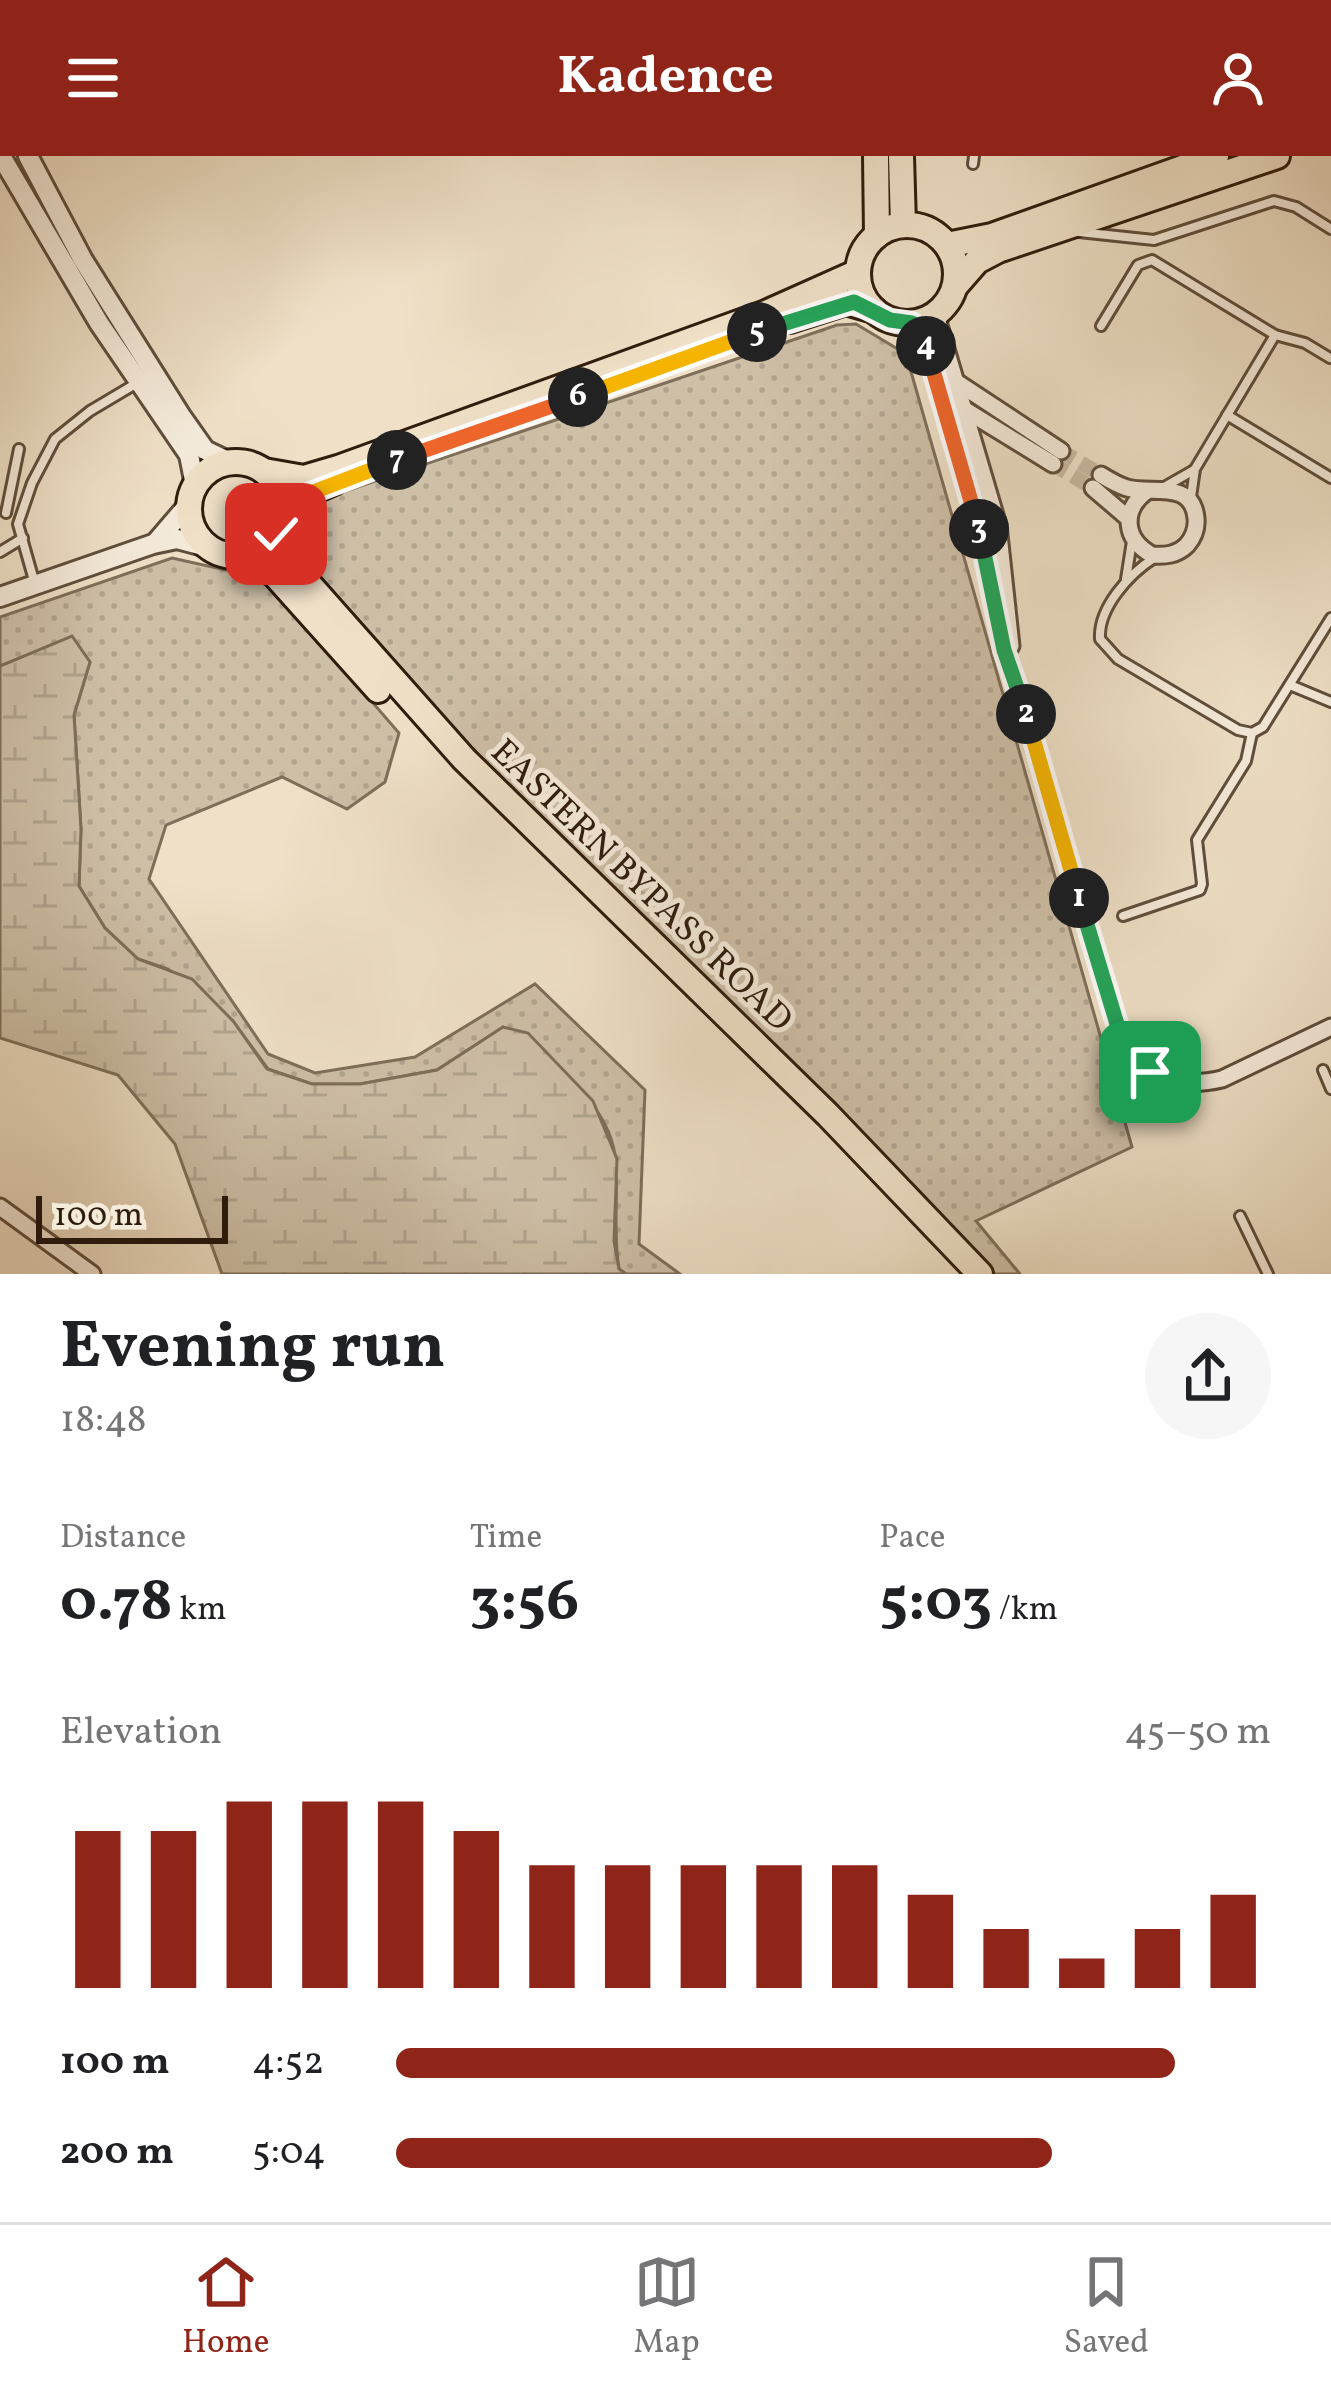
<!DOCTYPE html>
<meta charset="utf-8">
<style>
body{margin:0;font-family:Vollkorn,serif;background:#f6f6f6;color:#202124;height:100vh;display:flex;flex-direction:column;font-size:45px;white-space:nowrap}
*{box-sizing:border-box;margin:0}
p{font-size:39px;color:#757577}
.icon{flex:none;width:66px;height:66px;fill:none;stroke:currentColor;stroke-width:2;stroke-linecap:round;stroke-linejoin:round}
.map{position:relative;height:1118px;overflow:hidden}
.drawer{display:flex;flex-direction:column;background:#fff;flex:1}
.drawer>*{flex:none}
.scale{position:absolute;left:36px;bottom:30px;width:192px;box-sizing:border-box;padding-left:12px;border:6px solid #2f1c0c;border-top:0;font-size:33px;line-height:42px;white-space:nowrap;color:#2f1c0c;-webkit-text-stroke:9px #f5ebdb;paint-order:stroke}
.pin{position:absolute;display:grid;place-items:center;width:102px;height:102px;color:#fff;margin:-51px;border-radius:24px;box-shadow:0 6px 18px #0006}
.km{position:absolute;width:60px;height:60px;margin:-30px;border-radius:50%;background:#222;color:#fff;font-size:33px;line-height:60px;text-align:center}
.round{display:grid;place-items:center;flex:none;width:126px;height:126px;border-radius:63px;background:#f6f6f6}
.overview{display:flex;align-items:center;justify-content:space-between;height:204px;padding:0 60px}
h1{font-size:66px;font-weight:700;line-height:90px}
.metrics{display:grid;grid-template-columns:repeat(3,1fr);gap:18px;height:204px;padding:12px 60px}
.metrics div{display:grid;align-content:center}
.metrics b{font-size:60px;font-weight:700}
.metrics small{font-size:33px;font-weight:400}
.metrics p{font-size:33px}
.chart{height:336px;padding:24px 60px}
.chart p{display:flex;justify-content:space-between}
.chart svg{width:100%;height:216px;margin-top:12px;stroke:#8f2418;stroke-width:6}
ul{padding:0 60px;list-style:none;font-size:39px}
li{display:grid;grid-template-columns:192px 144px 1fr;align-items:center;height:90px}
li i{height:30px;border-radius:15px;background:#8f2418}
header{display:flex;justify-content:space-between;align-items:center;height:156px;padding:0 60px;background:#8f2418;color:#fff;font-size:54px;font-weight:700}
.tabs{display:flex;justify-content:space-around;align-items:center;height:168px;border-top:3px solid #e0e0e0;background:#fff;font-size:33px;color:#757577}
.tabs a{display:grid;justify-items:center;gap:6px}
.tabs .current{color:#8f2418}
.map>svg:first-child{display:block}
.grass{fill:url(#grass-dots);stroke:#7e6e5a;stroke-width:3}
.wetland{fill:url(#wetland-marsh);stroke:#7e6e5a;stroke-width:3}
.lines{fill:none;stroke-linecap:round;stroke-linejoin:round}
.minor-tunnel{stroke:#c9b9a2;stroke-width:15;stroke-dasharray:15 8;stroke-linecap:butt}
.service-casing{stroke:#5f4d3b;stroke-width:14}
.minor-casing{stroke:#5f4d3b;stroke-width:21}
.tertiary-casing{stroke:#5f4d3b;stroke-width:24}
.primary-casing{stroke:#2f1c0c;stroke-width:30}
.service{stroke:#f5ebdb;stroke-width:8}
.minor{stroke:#f5ebdb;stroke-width:15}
.tertiary{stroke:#f5ebdb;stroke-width:18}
.primary{stroke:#efe0c7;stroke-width:24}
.split-1-casing{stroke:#fff;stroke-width:24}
.split-2-casing{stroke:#fff;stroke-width:24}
.split-3-casing{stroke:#fff;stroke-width:24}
.split-4-casing{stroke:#fff;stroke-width:24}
.split-5-casing{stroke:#fff;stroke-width:24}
.split-6-casing{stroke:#fff;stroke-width:24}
.split-7-casing{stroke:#fff;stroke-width:24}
.split-8-casing{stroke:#fff;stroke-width:24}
.split-1{stroke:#22a559;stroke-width:15}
.split-2{stroke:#f5b400;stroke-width:15}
.split-3{stroke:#22a559;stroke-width:15}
.split-4{stroke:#f0652b;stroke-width:15}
.split-5{stroke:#22a559;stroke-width:15}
.split-6{stroke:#f5b400;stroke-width:15}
.split-7{stroke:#f0652b;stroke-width:15}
.split-8{stroke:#f5b400;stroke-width:15}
.labels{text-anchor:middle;stroke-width:10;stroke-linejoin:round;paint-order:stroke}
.street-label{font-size:36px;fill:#2f1c0c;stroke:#f5ebdb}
</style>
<header><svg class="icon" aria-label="menu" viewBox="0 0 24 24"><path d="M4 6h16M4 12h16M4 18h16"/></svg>Kadence<svg class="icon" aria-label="person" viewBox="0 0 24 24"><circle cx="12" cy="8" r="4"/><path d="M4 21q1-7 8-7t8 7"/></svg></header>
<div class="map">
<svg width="1331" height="1118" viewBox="0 0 1331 1118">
<defs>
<pattern id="grass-dots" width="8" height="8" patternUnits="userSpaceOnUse" patternTransform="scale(3)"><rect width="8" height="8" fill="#cebfa7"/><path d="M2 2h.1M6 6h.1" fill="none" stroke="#b1a48f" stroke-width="1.8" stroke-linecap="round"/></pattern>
<pattern id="wetland-marsh" width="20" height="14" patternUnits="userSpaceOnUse" patternTransform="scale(3)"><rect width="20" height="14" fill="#cebfa7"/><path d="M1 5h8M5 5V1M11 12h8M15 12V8" fill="none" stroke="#b1a48f"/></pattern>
</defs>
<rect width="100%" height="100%" fill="#efe0c7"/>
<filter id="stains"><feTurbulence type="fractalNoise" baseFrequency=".00167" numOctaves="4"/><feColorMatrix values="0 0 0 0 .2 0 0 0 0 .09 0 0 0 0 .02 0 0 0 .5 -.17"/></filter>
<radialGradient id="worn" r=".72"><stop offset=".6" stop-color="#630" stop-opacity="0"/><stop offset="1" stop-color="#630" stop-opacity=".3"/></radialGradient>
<g class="grass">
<path d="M 856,168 L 906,198 L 1132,991 L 976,1065 L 1020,1118 L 988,1118 L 518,656 L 304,407 C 301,378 306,357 331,340 L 837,169 Z"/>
<path d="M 172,402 L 266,423 L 399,577 L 385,626 L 347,653 L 282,621 L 166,669 L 149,723 L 268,898 L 315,917 L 415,901 L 535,828 L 645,934 L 639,1088 L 680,1118 L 626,1118 L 619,1113 C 613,1079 618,1045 616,1010 C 614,945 548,908 503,871 L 437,914 L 360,928 L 312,928 L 268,913 L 233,865 L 168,813 L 138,803 L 105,772 L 79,730 L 81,673 L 74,559 L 90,506 L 72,481 L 0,510 L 0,461 Z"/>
</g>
<path class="wetland" d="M 72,480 L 90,506 L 74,559 L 81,673 L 79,730 L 105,772 L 138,803 L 192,823 L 233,865 L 267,913 L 312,928 L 360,928 L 437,914 L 503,871 L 528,877 L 593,945 L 617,1003 L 614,1085 L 619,1113 L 626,1118 L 222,1118 L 175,988 L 118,919 L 0,882 L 0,510 Z"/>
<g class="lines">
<g class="minor-tunnel">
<path d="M 1061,295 L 1101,319"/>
<path d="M 1053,308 L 1093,332"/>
</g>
<defs>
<g id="service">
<path d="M 973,8 L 974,0"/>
<path d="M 1079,76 L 1154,84 L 1274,45 L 1296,51 L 1331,73"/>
<path d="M 1101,170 L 1138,109 L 1152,104 L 1275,179 L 1305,187 L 1330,202"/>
<path d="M 1227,259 L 1331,322"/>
<path d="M 1166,330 L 1194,314"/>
<path d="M 1191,341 L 1195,313 L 1275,179"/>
<path d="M 6,357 L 19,293"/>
<path d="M 0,396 L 23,382"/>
<path d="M 1154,402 C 1129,418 1098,452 1100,483 L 1118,503 L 1238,574 L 1252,577 L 1263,571 L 1331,462"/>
<path d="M 1126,423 L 1132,385"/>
<path d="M 35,428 L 18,368 L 32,327 L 55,283 L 90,255 L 137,227"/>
<path d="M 1290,529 L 1331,546"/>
<path d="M 1123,760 L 1200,734 L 1202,728 L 1197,684 L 1246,605 L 1252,577"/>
<path d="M 1323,914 L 1331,933"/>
<path d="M 1240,1060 L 1268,1118"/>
</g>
<g id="minor">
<path d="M 936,159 L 998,369 L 1011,490"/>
<path d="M 912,167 L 930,199 L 979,370 L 1005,494 L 1123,888 C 1150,922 1179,933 1222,923 L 1331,871"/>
<path d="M 958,227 L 1061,295"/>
<path d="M 962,252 L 1053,308"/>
<path d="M 1101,319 C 1109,324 1117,329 1127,332 C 1151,339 1192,323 1196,362 C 1197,372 1193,382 1187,389 C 1177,399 1165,400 1152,399 C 1124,384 1121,354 1147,335"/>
<path d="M 1093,332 L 1128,362"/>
<path d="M 0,1051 L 92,1118"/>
</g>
<g id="tertiary">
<path d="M 1,0 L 99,167 L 189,299 L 195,329"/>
<path d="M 28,0 L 83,104 L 181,260 L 205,294 L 230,306"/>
<path d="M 157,385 L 188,349"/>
<path d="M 0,441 L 153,388 L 177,383 L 207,391"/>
</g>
<g id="primary">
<path d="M 876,0 L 877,79"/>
<path d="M 901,0 L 903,69"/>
<circle cx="907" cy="118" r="49"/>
<path d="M 947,89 L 992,80 L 1216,0"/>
<path d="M 956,129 L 977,105 L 998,94 L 1277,0"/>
<path d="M 790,164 L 846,146 L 874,154"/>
<circle cx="236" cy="353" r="47"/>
<path d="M 264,315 L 304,322 L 338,312 L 766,157 L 858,116"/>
<path d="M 283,353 L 295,343 L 334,326"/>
<path d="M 279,373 L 291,408 L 464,603 L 828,959 L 980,1118"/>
<path d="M 246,399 L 275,419 L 378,534"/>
</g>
</defs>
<use href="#service" class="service-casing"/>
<use href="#minor" class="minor-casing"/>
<use href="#tertiary" class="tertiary-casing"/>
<use href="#primary" class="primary-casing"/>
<use href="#service" class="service"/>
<use href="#minor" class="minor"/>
<use href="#tertiary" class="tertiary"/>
<use href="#primary" class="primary"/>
</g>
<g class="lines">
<defs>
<path id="split-1" d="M 1079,742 L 1123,888 L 1150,916"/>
<path id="split-2" d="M 1026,558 L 1079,742"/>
<path id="split-3" d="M 979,373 L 1004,494 L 1026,558"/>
<path id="split-4" d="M 926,190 L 979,373"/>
<path id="split-5" d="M 757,176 L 854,146 L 890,164 L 912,167 L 926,190"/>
<path id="split-6" d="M 578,241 L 757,176"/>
<path id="split-7" d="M 397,304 L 578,241"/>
<path id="split-8" d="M 276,378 L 283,353 L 295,343 L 397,304"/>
</defs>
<use href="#split-1" class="split-1-casing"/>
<use href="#split-2" class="split-2-casing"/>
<use href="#split-3" class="split-3-casing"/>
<use href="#split-4" class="split-4-casing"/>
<use href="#split-5" class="split-5-casing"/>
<use href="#split-6" class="split-6-casing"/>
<use href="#split-7" class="split-7-casing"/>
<use href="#split-8" class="split-8-casing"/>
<use href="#split-1" class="split-1"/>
<use href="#split-2" class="split-2"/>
<use href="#split-3" class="split-3"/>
<use href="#split-4" class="split-4"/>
<use href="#split-5" class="split-5"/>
<use href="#split-6" class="split-6"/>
<use href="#split-7" class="split-7"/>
<use href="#split-8" class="split-8"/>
</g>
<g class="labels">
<g class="street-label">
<text transform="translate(643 728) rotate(44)" y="13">EASTERN BYPASS ROAD</text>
</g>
</g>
<rect width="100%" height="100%" filter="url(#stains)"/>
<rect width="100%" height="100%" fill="url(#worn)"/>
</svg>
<div class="scale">100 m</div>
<div class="pin" style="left:1150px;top:916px;background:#1e9e55"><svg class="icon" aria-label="arrive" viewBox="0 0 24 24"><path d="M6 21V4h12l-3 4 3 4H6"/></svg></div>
<div class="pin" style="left:276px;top:378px;background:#d93025"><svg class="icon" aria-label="check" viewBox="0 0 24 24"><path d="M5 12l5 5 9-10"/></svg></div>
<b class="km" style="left:1079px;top:742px">1</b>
<b class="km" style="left:1026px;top:558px">2</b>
<b class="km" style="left:979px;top:373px">3</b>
<b class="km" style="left:926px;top:190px">4</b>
<b class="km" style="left:757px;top:176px">5</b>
<b class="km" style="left:578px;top:241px">6</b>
<b class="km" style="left:397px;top:304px">7</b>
</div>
<section class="drawer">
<div class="overview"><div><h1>Evening run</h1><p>18:48</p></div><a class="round"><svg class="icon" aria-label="share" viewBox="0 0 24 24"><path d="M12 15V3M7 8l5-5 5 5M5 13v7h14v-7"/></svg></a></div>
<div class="metrics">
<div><p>Distance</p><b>0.78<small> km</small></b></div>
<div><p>Time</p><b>3:56</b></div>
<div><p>Pace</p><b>5:03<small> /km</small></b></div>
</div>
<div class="chart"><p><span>Elevation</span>45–50 m</p>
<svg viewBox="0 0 160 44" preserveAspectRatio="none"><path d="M5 44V12M15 44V12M25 44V6M35 44V6M45 44V6M55 44V12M65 44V19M75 44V19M85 44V19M95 44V19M105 44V19M115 44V25M125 44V32M135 44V38M145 44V32M155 44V25"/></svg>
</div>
<ul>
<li><b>100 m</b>4:52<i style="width:89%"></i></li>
<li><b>200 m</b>5:04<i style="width:75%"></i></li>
</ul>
</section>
<nav class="tabs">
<a class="current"><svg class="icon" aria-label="home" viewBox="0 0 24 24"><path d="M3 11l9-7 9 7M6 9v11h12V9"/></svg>Home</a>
<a><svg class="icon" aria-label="map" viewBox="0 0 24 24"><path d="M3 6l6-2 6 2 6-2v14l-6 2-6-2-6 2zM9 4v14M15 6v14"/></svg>Map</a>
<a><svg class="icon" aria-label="saved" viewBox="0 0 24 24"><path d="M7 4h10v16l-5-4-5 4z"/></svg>Saved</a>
</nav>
